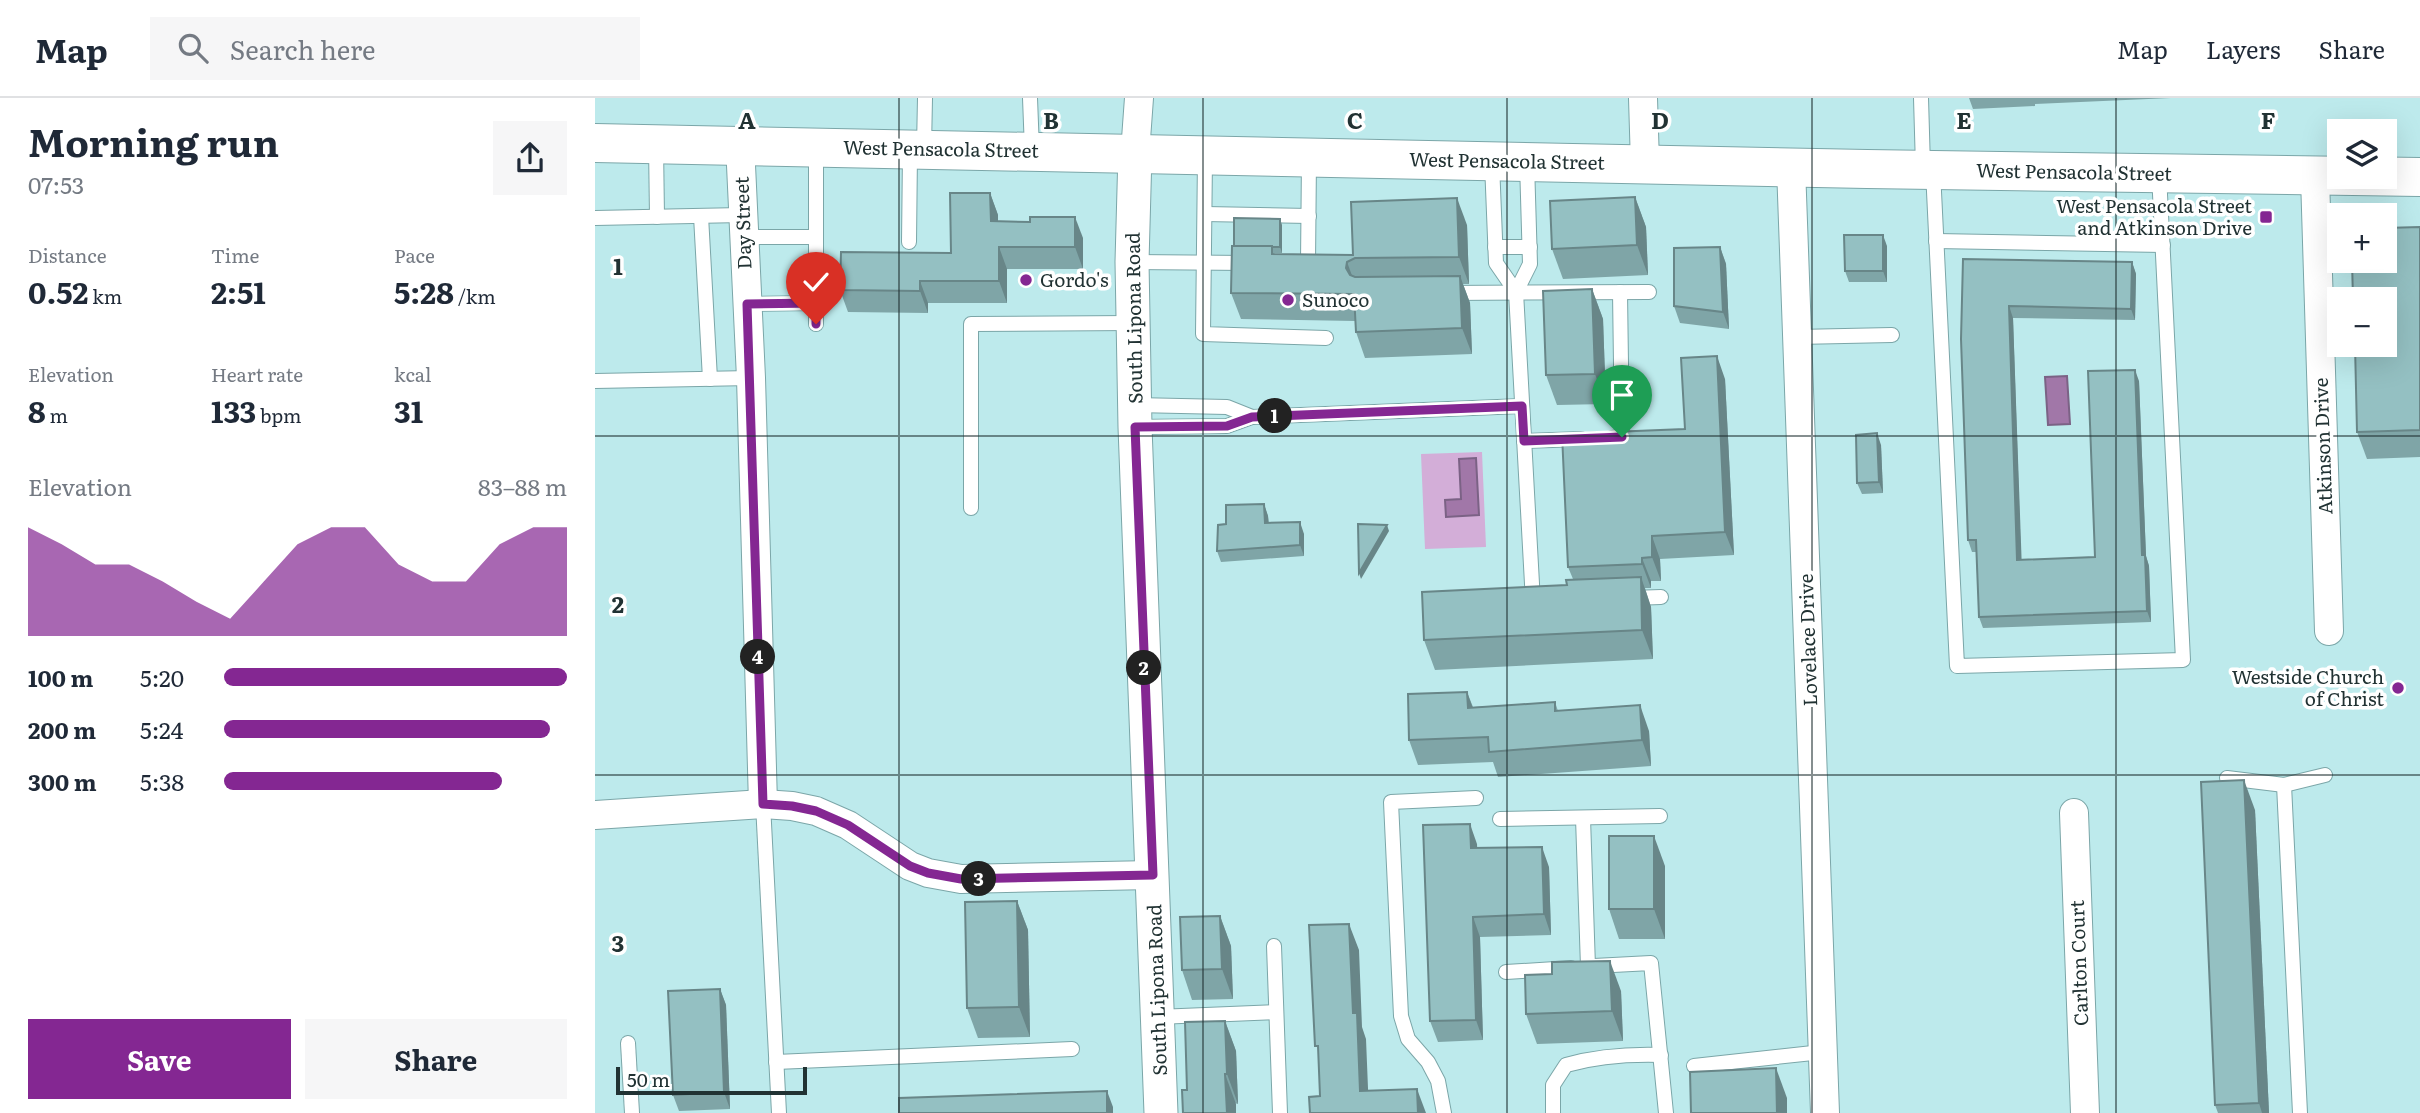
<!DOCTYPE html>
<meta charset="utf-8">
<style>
body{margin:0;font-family:Literata,serif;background:#f6f6f7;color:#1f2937;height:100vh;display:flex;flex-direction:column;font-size:26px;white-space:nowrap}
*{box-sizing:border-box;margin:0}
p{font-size:23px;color:#747a83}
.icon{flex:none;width:38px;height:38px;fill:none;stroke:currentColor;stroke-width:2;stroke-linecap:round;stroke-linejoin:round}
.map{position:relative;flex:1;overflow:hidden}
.details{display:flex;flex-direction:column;background:#fff;width:595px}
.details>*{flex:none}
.tools{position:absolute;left:1732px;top:21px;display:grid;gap:14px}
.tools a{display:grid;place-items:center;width:70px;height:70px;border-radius:0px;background:#fff;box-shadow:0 7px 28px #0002;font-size:35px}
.scale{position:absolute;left:21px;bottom:18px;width:191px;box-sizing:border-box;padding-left:7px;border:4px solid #213233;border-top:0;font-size:19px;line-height:24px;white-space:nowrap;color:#213233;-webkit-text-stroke:5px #fff;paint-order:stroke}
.pin{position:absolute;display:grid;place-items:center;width:60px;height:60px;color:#fff;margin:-72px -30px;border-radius:50% 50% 50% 0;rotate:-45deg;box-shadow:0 0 7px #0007}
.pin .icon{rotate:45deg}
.km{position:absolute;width:35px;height:35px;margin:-18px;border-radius:50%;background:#222;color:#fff;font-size:19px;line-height:35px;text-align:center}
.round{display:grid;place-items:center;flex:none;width:74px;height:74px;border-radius:0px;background:#f6f6f7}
.headline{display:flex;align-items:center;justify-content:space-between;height:119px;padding:0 28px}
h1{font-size:38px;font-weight:700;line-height:52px}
.metrics{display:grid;grid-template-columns:repeat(3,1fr);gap:10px;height:119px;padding:7px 28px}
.metrics div{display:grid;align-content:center}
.metrics b{font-size:30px;font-weight:700}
.metrics small{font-size:19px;font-weight:400}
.metrics p{font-size:19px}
.chart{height:196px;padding:14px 28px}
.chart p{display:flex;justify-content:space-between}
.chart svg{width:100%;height:126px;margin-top:7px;fill:#842792;opacity:.7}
.primary-button{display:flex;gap:14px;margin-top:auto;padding:14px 28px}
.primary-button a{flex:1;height:80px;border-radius:0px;background:#842792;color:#fff;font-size:28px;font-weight:700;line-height:80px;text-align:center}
.primary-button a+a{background:#f6f6f7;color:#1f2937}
ul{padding:0 28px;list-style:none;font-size:23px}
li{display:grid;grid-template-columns:112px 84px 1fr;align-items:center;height:52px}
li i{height:18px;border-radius:9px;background:#842792}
header{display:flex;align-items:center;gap:42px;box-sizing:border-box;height:98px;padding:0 35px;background:#fff;border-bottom:2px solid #e0e1e3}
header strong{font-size:33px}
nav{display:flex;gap:38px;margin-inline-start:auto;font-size:24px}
.search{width:490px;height:63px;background:#f6f6f7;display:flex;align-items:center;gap:18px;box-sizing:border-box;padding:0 24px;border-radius:0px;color:#747a83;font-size:26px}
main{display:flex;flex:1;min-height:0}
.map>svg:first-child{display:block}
.green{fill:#d3aed8}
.water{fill:#a177a8;stroke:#7b6285;stroke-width:2}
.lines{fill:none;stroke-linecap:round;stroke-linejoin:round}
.service-casing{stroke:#7ba6a8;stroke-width:16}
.minor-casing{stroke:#7ba6a8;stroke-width:30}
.tertiary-casing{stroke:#7ba6a8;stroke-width:35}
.secondary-casing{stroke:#7ba6a8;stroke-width:40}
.service{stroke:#fff;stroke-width:14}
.minor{stroke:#fff;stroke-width:28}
.tertiary{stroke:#fff;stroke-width:33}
.secondary{stroke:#fff;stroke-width:38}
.wall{fill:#7fa5a7}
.shaded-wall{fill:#688688}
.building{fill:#94c0c2;stroke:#688688;stroke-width:2}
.route-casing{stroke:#fff;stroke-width:14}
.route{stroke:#842792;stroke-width:9}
.grid{fill:none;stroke:#213233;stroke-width:2;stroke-opacity:0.55}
.poi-dot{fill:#842792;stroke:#fff;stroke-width:2.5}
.labels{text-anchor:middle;stroke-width:7;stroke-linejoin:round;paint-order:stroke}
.street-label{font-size:19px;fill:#213233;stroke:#fff}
.poi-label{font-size:19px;fill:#213233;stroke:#fff;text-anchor:end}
.grid-label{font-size:23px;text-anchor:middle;font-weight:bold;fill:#213233;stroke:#fff;stroke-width:7;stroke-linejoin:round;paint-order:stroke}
</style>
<header>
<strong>Map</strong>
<div class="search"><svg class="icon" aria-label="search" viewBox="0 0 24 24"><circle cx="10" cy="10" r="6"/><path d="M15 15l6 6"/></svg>Search here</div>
<nav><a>Map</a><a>Layers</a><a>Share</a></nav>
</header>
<main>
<section class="details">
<div class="headline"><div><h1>Morning run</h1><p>07:53</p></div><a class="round"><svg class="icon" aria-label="share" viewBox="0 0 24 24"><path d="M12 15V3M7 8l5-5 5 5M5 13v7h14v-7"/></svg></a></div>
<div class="metrics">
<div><p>Distance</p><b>0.52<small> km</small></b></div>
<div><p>Time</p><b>2:51</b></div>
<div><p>Pace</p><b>5:28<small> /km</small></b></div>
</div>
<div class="metrics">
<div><p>Elevation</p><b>8<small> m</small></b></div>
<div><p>Heart rate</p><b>133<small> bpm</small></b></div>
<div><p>kcal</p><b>31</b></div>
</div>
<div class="chart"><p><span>Elevation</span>83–88 m</p>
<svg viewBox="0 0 160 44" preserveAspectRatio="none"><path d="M0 44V6L10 12L20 19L30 19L40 25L50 32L60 38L70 25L80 12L90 6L100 6L110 19L120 25L130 25L140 12L150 6L160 6V44z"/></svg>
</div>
<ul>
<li><b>100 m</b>5:20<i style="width:100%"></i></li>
<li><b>200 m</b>5:24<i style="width:95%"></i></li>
<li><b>300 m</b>5:38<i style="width:81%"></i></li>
</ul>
<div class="primary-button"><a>Save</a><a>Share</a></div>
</section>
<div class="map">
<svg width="1825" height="1015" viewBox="0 0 1825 1015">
<rect width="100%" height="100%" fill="#bdeaec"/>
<path class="green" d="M 887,354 L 891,449 L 830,451 L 826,356 Z"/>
<g class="water">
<path d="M 1472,278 L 1475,326 L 1453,327 L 1450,279 Z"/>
<path d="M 881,360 L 884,417 L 851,419 L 850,402 L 866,401 L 864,361 Z"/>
</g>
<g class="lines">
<defs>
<g id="service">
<path d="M 435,0 L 437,52"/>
<path d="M 1326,0 L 1328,69"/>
<path d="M 61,47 L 62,119"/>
<path d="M 329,49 L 330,0"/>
<path d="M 610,60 L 608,236 L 731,240"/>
<path d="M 897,65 L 901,165 L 921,194"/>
<path d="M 932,65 L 935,166 L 921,194 L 938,504"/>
<path d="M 1338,73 L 1362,568 L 1588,562 L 1564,76"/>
<path d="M 610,116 L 714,118"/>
<path d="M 106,118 L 115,281"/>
<path d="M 0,120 L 147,117"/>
<path d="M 149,139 L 221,139"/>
<path d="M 1341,143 L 1568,147"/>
<path d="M 314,144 L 315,55"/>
<path d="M 900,149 L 935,149"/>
<path d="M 537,164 L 653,165"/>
<path d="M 705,165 L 713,165 L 714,61"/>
<path d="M 852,195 L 1054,194"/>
<path d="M 152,206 L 221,205"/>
<path d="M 221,226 L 221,52"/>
<path d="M 1202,239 L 1297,237"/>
<path d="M 0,283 L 156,280"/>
<path d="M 540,307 L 632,309 L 657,319"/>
<path d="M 540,329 L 632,328 L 657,319 L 927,308"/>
<path d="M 1017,340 L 1027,339 L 1025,194"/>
<path d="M 929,343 L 986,341"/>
<path d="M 376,410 L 376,226 L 538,225"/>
<path d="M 1037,500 L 1066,499"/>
<path d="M 1632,680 L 1689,687 L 1730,677"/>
<path d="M 1689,687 L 1705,1015"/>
<path d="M 168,706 L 184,1015"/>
<path d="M 988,720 L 993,869"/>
<path d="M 905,721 L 1065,718"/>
<path d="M 679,848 L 685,1015"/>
<path d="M 999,868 L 1056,865 L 1071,1015"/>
<path d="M 911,874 L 976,870"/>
<path d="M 562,919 L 681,914"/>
<path d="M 33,945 L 37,1015"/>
<path d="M 181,964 L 477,951"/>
<path d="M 1099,968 L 1227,954"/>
<path d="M 849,1015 L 843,983 L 833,964 L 813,941 L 806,918 L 796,704 L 881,700"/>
<path d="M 958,1015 L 958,987 L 971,967 C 1003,958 1033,956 1066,957"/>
</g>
<g id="minor">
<path d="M 1048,0 L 1050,66"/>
<path d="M 145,46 L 156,280 L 168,706"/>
<path d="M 540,55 L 544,0"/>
<path d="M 1196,69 L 1230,1015"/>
<path d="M 1720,79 L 1734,533"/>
<path d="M 1479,715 L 1490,1015"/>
<path d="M 0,717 L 168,706 L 197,708 L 221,713 L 253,727 L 315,768 L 333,775 L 366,781 L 557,777"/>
</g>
<path id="tertiary" d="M 540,55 L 537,164 L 540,329 L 566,1015"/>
<path id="secondary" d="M 0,45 L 1272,71 L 1825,79"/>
</defs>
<use href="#service" class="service-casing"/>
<use href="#minor" class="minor-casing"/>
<use href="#tertiary" class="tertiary-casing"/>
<use href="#secondary" class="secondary-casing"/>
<use href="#service" class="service"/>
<use href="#minor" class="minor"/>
<use href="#tertiary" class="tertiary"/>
<use href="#secondary" class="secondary"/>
</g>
<g class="wall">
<path d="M 1374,0 L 1576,0 L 1440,6 L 1440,8 L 1378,11 Z"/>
<path d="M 395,95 L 403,117 L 403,123 L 488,140 L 488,171 L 412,171 L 412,205 L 333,205 L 333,215 L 253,214 L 245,192 L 356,155 Z"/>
<path d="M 1040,99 L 1051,129 L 1053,177 L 968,181 L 957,151 Z"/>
<path d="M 687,127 L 687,155 L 679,155 L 680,156 L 758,157 L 872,127 L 874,186 L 868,186 L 875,205 L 877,256 L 770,260 L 761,234 L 760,223 L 646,221 L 636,195 L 639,148 Z"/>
<path d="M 1825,129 L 1825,359 L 1772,361 L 1762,334 Z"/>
<path d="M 1292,148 L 1292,184 L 1254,184 L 1250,173 Z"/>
<path d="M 1125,149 L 1131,166 L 1134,231 L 1085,225 L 1079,208 Z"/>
<path d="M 1368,161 L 1537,164 L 1541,176 L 1540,222 L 1418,220 L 1426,462 L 1500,459 L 1544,283 L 1551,458 L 1554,468 L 1556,524 L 1388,530 L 1384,519 L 1381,454 L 1377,454 L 1373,442 Z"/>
<path d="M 997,191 L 1008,221 L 1011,306 L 962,307 L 951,277 Z"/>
<path d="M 1130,281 L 1139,457 L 1065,461 L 1066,483 L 1056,483 L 1056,490 L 1050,490 L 1056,509 L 1058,561 L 840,572 L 829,542 L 972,487 L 978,481 L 973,469 Z"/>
<path d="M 1286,347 L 1288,395 L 1267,396 L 1262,385 Z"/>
<path d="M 669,406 L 673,418 L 674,425 L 709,436 L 709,458 L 626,464 L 622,453 L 631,426 Z"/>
<path d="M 872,594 L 878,609 L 960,604 L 963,613 L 1054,633 L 1056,668 L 903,679 L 898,664 L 823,667 L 814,642 Z"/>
<path d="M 1660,712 L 1674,1015 L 1623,1015 L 1620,1007 Z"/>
<path d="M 882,746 L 882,750 L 954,769 L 956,837 L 885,839 L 888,942 L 843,944 L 835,923 Z"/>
<path d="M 1070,768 L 1070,841 L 1024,841 L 1014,811 Z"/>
<path d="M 422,803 L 433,832 L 435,939 L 383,940 L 372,910 Z"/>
<path d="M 625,818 L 636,848 L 638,901 L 597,902 L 587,872 Z"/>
<path d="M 957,876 L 1026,893 L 1028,943 L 942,946 L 931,916 Z"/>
<path d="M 125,891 L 131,907 L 135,1011 L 84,1013 L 78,997 Z"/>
<path d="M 630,923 L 641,953 L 643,1006 L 592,992 Z"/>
</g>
<g class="shaded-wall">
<path d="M 395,95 L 403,117 L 403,145 L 396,123 Z"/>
<path d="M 1040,99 L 1051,129 L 1053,177 L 1042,147 Z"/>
<path d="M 862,100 L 872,127 L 874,186 L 864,159 Z"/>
<path d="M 480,119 L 488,140 L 488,171 L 480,149 Z"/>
<path d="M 685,121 L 687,127 L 687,155 L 685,149 Z"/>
<path d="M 1288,137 L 1292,148 L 1292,184 L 1288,173 Z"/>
<path d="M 404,149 L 412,171 L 412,205 L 404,183 Z"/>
<path d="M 1125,149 L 1131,166 L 1134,231 L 1128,214 Z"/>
<path d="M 752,164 L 762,191 L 751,170 Z"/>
<path d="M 1537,164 L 1541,176 L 1540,222 L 1536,211 Z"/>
<path d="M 865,178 L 875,205 L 877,256 L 867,230 Z"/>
<path d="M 325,183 L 333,205 L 333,215 L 325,193 Z"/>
<path d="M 997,191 L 1008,221 L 1011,306 L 1000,276 Z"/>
<path d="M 1414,208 L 1418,220 L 1427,473 L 1422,462 Z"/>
<path d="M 1122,258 L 1130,281 L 1139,457 L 1130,434 Z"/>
<path d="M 1540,272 L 1544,283 L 1551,458 L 1554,468 L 1556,524 L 1552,513 L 1547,457 Z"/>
<path d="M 1282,335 L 1286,347 L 1288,395 L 1284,384 Z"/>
<path d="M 669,406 L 673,418 L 674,436 L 670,425 Z"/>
<path d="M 705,424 L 709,436 L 709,458 L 705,447 Z"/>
<path d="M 792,427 L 794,433 L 766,481 L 764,475 Z"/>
<path d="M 1057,438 L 1065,461 L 1066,483 L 1057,459 Z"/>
<path d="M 1047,460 L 1056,483 L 1056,490 L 1047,466 Z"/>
<path d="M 1046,479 L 1056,509 L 1058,561 L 1047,532 Z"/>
<path d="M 872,594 L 881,619 L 873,610 Z"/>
<path d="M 1045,607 L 1054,633 L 1056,668 L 1047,642 Z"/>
<path d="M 1649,682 L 1660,712 L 1674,1015 L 1667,1015 L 1664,1005 Z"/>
<path d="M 875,726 L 882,746 L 883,771 L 876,750 Z"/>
<path d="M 1059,738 L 1070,768 L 1070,841 L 1059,811 Z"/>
<path d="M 947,749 L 954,769 L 956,837 L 949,816 Z"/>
<path d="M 422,803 L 433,832 L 435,939 L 424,909 Z"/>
<path d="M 625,818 L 636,848 L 638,901 L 627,871 Z"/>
<path d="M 878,819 L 885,839 L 888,942 L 881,922 Z"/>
<path d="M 754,826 L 764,852 L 767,929 L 771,941 L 774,1015 L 765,993 L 758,915 Z"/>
<path d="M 1015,863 L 1026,893 L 1028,943 L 1017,913 Z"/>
<path d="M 125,891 L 131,907 L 135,1011 L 129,994 Z"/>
<path d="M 630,923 L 641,953 L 643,1006 L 632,976 Z"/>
<path d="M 1181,970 L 1192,1000 L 1192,1015 L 1182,1015 Z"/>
<path d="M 630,976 L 641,1006 L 641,1015 L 632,1015 Z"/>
<path d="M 822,991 L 831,1015 L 823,1015 Z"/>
<path d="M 512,993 L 518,1009 L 518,1015 L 512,1015 Z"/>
</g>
<g class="building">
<path d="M 355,95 L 395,95 L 396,123 L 435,124 L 435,119 L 480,119 L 480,149 L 404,149 L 404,183 L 325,183 L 325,193 L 245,192 L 246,154 L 356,155 Z"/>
<path d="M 1040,99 L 1042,147 L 957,151 L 955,103 Z"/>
<path d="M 862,100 L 864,159 L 760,160 L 752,164 L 751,170 L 755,177 L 760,179 L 865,178 L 867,230 L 761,234 L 759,196 L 636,195 L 637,148 L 677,148 L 677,156 L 758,157 L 756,104 Z"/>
<path d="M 639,120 L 685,121 L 685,149 L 677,149 L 677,148 L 639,148 Z"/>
<path d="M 1825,129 L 1825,332 L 1762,334 L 1760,247 L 1790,247 L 1790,201 L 1758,201 L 1757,163 L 1790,163 L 1790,130 Z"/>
<path d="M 1249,137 L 1288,137 L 1288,173 L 1250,173 Z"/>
<path d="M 1125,149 L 1128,214 L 1079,208 L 1079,150 Z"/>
<path d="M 1368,161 L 1537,164 L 1536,211 L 1414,208 L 1422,462 L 1500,459 L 1493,273 L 1540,272 L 1547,457 L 1550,457 L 1552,513 L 1384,519 L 1381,442 L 1373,442 L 1366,241 Z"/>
<path d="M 997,191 L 1000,276 L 951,277 L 948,193 Z"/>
<path d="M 1122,258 L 1130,434 L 1057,438 L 1057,459 L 1047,460 L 1047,466 L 973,469 L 967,336 L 1090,331 L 1086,260 Z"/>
<path d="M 1282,335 L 1284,384 L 1262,385 L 1261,337 Z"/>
<path d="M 669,406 L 670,425 L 705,424 L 705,447 L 622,453 L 623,427 L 631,426 L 631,407 Z"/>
<path d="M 763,426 L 792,427 L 764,475 Z"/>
<path d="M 1046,479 L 1047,532 L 829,542 L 827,494 L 972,487 L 971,482 Z"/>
<path d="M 872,594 L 873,610 L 960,604 L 960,613 L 1045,607 L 1047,642 L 894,654 L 893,639 L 814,642 L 813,596 Z"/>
<path d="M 1649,682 L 1664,1005 L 1620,1007 L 1606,684 Z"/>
<path d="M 875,726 L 876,750 L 947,749 L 949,816 L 878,819 L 881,922 L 835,923 L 828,727 Z"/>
<rect x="1014" y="738" width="45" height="73"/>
<path d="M 422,803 L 424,909 L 372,910 L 370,804 Z"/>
<path d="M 625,818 L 627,871 L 587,872 L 585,819 Z"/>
<path d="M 754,826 L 758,915 L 762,915 L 765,993 L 822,991 L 823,1015 L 715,1015 L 714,999 L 725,998 L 723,948 L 720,948 L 714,827 Z"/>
<path d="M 1015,863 L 1017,913 L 931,916 L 930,877 L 957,876 L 957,864 Z"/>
<path d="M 125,891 L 129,994 L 78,997 L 73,893 Z"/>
<path d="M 630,923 L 632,976 L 630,976 L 632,1015 L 588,1015 L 587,992 L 592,992 L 590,924 Z"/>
<path d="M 1181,970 L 1182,1015 L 1096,1015 L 1095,974 Z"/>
<path d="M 512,993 L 512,1015 L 304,1015 L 304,1000 Z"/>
</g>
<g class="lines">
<defs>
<path id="route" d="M 221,226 L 221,205 L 152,206 L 168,706 L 197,708 L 221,713 L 253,727 L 315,768 L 333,775 L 366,781 L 558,777 L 540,329 L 632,328 L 657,319 L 927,308 L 929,343 L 1027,339"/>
</defs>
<use href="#route" class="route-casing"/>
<use href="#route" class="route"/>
</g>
<path class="grid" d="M 304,0 L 304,1015M 608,0 L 608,1015M 912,0 L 912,1015M 1217,0 L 1217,1015M 1521,0 L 1521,1015M 0,338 L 1825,338M 0,677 L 1825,677"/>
<g class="poi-dot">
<rect x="1664" y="112" width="14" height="14" rx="3.5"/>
<circle cx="431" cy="182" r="7"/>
<circle cx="693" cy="202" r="7"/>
<circle cx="1803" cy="590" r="7"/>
</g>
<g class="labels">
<g class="street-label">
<text transform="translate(346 51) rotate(1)" y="7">West Pensacola Street</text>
<text transform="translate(912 63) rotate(1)" y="7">West Pensacola Street</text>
<text transform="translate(1479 74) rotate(1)" y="7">West Pensacola Street</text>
<text transform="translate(148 125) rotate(-92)" y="7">Day Street</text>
<text transform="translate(539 220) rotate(-91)" y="7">South Lipona Road</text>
<text transform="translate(1728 348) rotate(-92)" y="7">Atkinson Drive</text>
<text transform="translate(1213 542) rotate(-92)" y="7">Lovelace Drive</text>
<text transform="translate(1484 865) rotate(-92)" y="7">Carlton Court</text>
<text transform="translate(562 892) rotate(-92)" y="7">South Lipona Road</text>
</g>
<g class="poi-label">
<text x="1657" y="115">West Pensacola Street<tspan x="1657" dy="22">and Atkinson Drive</tspan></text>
<text x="445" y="189" text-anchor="start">Gordo's</text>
<text x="707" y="209" text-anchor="start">Sunoco</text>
<text x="1789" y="586">Westside Church<tspan x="1789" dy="22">of Christ</tspan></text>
</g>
</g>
<g class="grid-label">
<text x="152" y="31">A</text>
<text x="456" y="31">B</text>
<text x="760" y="31">C</text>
<text x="1065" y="31">D</text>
<text x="1369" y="31">E</text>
<text x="1673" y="31">F</text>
<text x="23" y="177">1</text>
<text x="23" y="515">2</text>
<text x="23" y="854">3</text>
</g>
</svg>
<div class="tools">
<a><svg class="icon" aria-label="layers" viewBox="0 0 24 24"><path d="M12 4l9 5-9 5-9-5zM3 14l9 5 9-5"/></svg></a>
<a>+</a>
<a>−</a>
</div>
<div class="scale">50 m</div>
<div class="pin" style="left:1027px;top:339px;background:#1e9e55"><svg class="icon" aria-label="arrive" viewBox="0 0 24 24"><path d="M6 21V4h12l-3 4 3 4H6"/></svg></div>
<div class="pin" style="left:221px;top:226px;background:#d93025"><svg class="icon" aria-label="check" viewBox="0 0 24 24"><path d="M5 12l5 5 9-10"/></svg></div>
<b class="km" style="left:680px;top:318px">1</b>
<b class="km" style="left:549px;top:570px">2</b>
<b class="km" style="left:384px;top:781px">3</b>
<b class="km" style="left:163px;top:559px">4</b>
</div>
</main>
